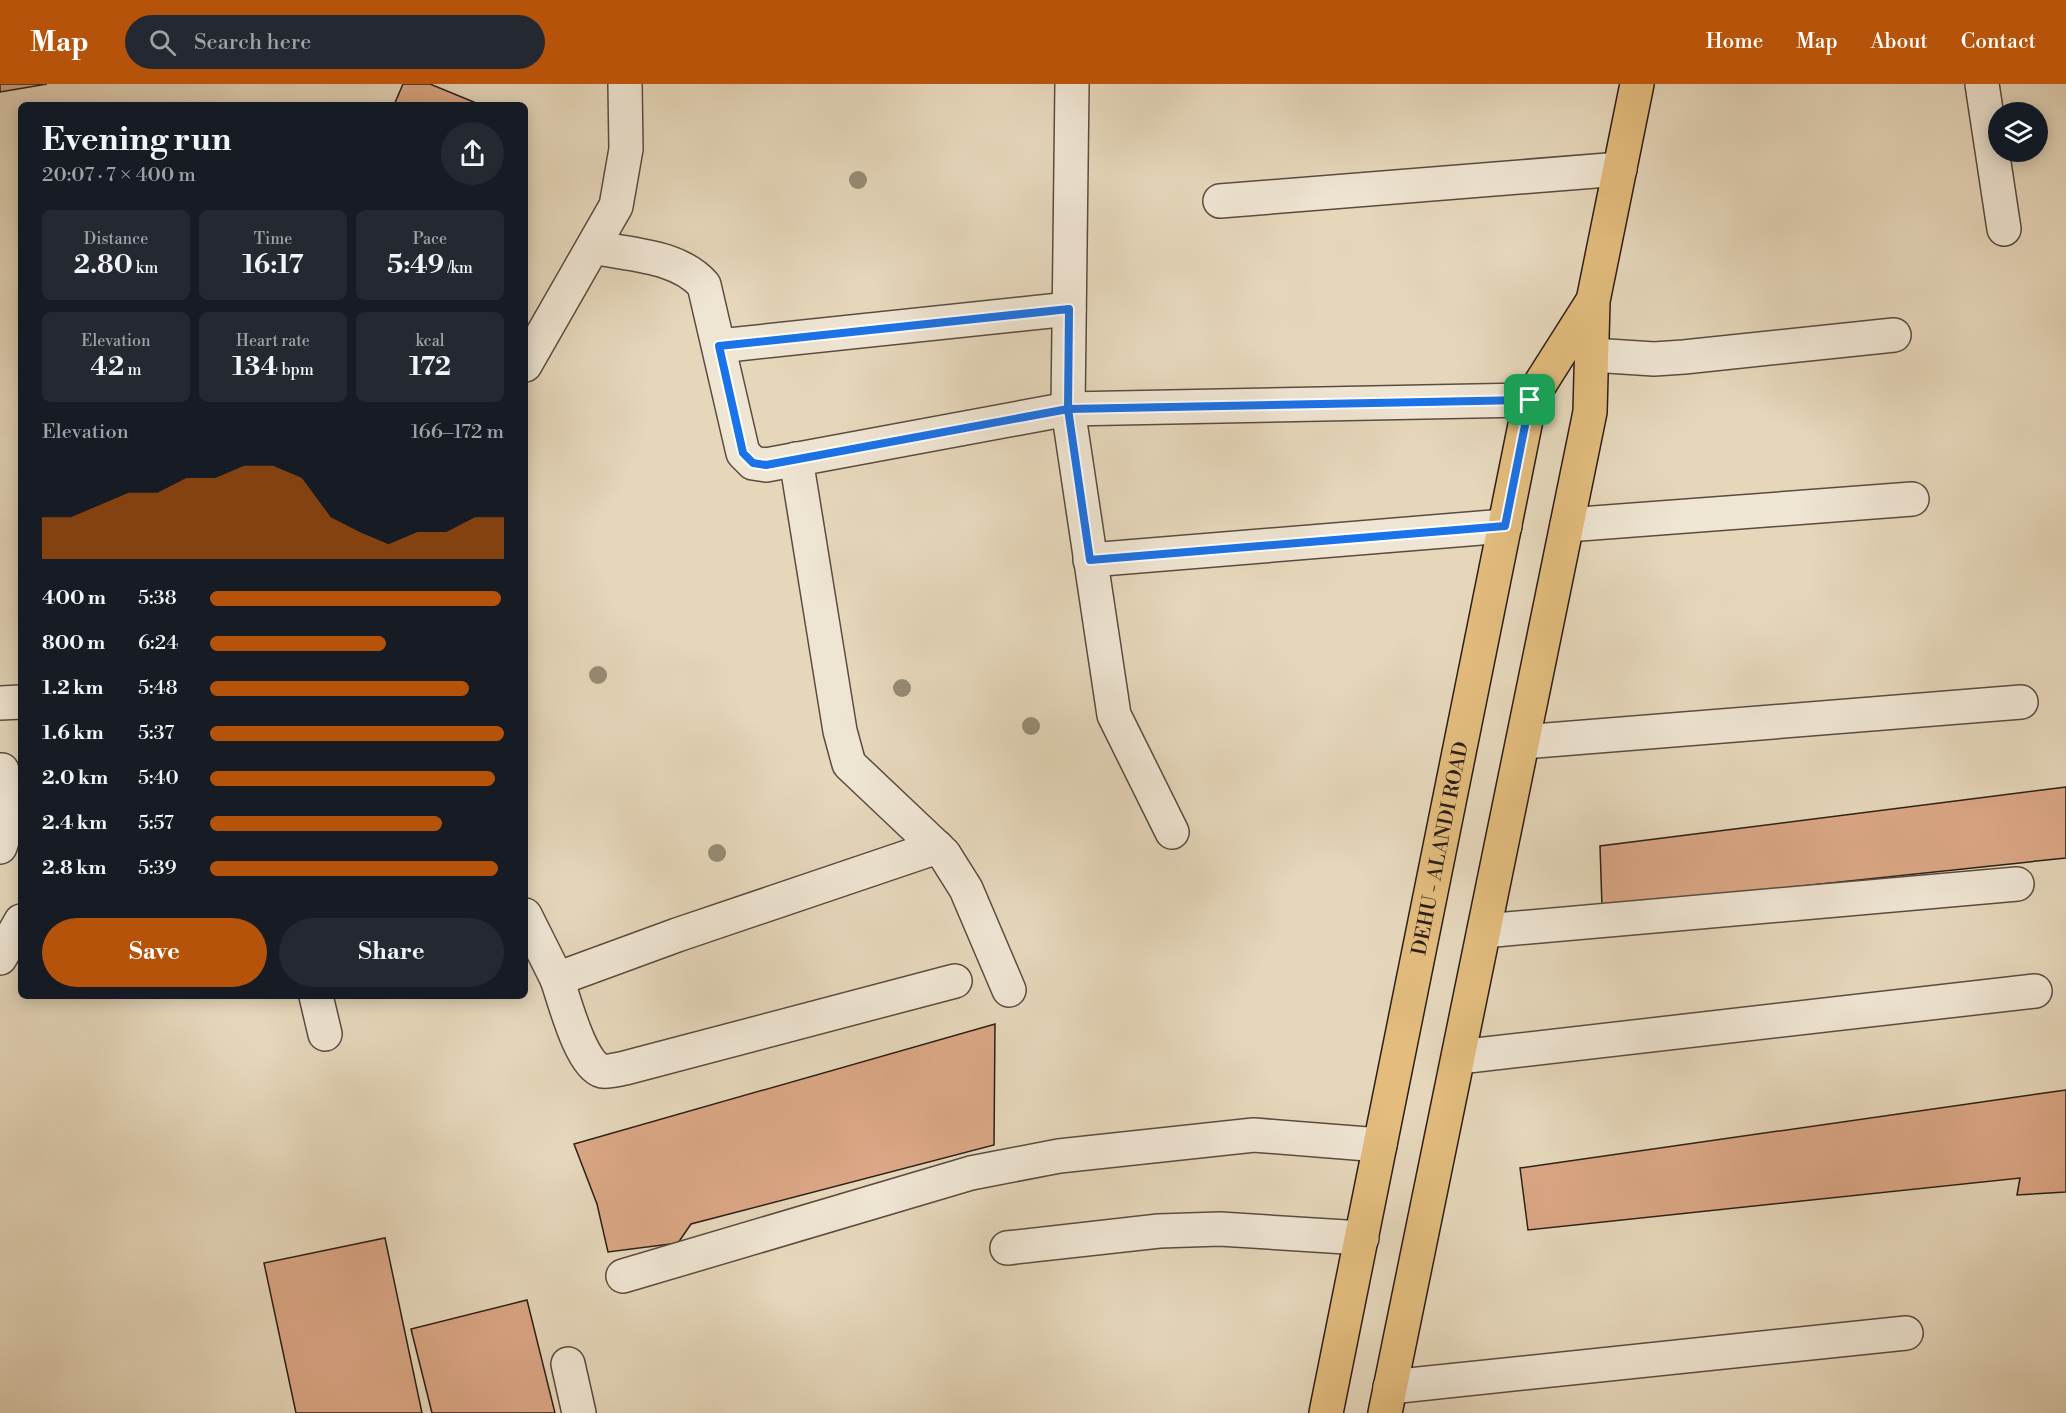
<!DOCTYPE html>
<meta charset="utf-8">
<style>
body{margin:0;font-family:"Libre Bodoni",serif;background:#242831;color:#f1f3f6;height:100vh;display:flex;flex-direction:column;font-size:22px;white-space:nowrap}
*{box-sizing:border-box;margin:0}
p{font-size:20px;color:#9ea1a6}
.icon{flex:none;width:33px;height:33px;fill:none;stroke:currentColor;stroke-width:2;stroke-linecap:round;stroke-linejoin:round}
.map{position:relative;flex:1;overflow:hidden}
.details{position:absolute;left:18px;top:18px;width:510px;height:897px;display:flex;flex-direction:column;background:#171b24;border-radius:9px;box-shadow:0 3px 15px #0003}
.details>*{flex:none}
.buttons{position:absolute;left:1988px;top:18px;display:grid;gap:12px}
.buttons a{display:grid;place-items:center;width:60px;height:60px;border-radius:50%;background:#171b24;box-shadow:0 3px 15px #0003;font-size:30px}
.pin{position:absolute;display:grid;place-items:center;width:51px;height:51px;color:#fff;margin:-26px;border-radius:12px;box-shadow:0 3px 9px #0006}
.round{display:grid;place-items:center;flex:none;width:63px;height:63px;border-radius:32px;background:#242831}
.head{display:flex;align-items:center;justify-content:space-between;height:102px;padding:0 24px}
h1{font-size:33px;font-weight:700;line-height:45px}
.figures{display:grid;grid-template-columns:repeat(3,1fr);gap:9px;height:102px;padding:6px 24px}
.figures div{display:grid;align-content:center;border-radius:9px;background:#242831;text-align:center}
.figures b{font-size:26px;font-weight:700}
.figures small{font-size:16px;font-weight:400}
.figures p{font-size:16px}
.chart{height:168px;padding:12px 24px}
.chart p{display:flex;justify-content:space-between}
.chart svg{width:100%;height:108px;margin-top:6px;fill:#b45309;opacity:.7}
.primary-button{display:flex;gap:12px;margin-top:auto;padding:12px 24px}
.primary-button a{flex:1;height:69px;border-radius:36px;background:#b45309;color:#fff;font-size:24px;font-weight:700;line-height:69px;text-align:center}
.primary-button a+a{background:#242831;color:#f1f3f6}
ul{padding:0 24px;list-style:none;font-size:20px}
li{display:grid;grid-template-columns:96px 72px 1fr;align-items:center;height:45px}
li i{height:15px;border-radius:8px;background:#b45309}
header{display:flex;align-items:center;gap:36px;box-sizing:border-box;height:84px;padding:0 30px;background:#b45309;color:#fff}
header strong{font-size:28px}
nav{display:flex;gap:33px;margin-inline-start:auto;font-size:21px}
.search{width:420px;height:54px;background:#242831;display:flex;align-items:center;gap:15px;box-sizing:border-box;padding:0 21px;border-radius:33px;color:#9ea1a6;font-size:22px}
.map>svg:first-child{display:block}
.building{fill:#dba786;stroke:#2c1e17;stroke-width:1.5}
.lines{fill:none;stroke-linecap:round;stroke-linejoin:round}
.minor-casing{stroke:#5a4c40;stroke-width:36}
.major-casing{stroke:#2c1e17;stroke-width:36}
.minor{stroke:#efe5d3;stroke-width:33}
.major{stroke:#e3bc7e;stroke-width:33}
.tree{fill:#978c74}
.route-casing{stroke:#fff;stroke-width:12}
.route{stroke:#1a73e8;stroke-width:8}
.labels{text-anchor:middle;stroke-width:5;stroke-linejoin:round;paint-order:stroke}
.street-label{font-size:20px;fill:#2c1e17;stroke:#efe5d3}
</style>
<header>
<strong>Map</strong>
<div class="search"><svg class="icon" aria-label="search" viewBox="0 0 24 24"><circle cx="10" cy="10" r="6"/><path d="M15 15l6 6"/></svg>Search here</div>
<nav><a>Home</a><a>Map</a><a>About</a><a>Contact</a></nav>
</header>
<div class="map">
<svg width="2066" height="1329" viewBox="0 0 2066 1329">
<rect width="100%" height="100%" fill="#e6d7bb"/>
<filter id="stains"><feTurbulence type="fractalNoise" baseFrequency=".00333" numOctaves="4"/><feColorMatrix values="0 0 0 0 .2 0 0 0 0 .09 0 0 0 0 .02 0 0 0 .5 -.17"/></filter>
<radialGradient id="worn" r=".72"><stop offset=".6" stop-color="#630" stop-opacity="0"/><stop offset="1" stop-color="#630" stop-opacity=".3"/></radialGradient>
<g class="building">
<path d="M 0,0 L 47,0 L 0,8 Z"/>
<path d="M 403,0 L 430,0 L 481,21 L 394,21 Z"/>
<path d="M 2066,703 L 2066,774 L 1602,823 L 1600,762 Z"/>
<path d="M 995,940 L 994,1061 L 691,1140 L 678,1159 L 608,1168 L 597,1120 L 574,1060 Z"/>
<path d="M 2066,1006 L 2066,1108 L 2017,1111 L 2020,1094 L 1528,1146 L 1520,1084 Z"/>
<path d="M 385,1154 L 422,1329 L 296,1329 L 264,1179 Z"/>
<path d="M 527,1216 L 555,1329 L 432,1329 L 411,1245 Z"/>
</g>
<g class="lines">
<defs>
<g id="minor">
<path d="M 1072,0 L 1068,325 L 1114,631 L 1172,748"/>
<path d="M 1982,0 L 2004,145"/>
<path d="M 1220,117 L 1620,85"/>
<path d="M 593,163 C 629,171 678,171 704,201 L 743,369 L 753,379 L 766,381 L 1068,325 L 1530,316"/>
<path d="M 719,262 L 1069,225"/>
<path d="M 1592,271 L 1654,275 L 1684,273 L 1894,251"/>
<path d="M 525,281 L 616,122 L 626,65 L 625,0"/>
<path d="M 796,375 L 840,647 L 849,680 L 944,770 L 966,805 L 1009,906"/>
<path d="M 1567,441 L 1912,415"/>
<path d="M 1090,476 L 1505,442"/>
<path d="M 0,619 L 21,618"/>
<path d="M 1523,658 L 2021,618"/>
<path d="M 0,763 L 4,751 L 2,686"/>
<path d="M 525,831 L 557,895 L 677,851 L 937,763"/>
<path d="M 1484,847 L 2017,800"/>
<path d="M 0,874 L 21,837"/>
<path d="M 557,895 C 564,915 581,982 602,987 C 609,988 619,985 625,984 L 955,897"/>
<path d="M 316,912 L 325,950"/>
<path d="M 1459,973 L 2035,907"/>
<path d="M 1007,1164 L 1159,1147 L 1220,1145 L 1362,1154"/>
<path d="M 623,1192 L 971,1089 L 1059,1072 L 1254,1051 L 1380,1061"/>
<path d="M 568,1280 L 579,1329"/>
<path d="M 1390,1303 L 1906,1249"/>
</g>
<g id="major">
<path id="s1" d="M 1326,1329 L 1530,316 L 1592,218"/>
<path d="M 1385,1329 L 1590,328 L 1593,217 L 1637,0"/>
</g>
</defs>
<use href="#minor" class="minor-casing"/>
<use href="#major" class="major-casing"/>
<use href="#minor" class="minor"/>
<use href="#major" class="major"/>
</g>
<g class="tree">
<circle cx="858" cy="96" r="9"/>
<circle cx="598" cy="591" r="9"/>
<circle cx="902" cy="604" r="9"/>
<circle cx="1031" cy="642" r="9"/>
<circle cx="717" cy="769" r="9"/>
</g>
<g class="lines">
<defs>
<path id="route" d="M 1530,316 L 1068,325 L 766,381 L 753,379 L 743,369 L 719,262 L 1069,225 L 1068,325 L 1090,476 L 1505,442 L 1530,316"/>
</defs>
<use href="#route" class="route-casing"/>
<use href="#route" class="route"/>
</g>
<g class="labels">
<g class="street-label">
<text dy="7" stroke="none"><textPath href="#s1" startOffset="576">DEHU - ALANDI ROAD</textPath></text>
</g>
</g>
<rect width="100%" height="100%" filter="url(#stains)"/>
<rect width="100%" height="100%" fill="url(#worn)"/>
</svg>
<div class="buttons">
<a><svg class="icon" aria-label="layers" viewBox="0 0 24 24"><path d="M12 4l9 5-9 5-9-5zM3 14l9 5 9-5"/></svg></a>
</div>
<div class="pin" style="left:1530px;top:316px;background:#1e9e55"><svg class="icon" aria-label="arrive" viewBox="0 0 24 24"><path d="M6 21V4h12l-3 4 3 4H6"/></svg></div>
<section class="details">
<div class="head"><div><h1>Evening run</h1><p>20:07 · 7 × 400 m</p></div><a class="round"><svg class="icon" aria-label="share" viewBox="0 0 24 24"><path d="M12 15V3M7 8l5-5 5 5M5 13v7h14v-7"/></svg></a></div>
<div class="figures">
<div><p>Distance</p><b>2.80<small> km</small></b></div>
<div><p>Time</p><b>16:17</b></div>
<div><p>Pace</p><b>5:49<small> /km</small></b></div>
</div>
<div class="figures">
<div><p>Elevation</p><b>42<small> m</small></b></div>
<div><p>Heart rate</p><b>134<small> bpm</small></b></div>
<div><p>kcal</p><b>172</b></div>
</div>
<div class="chart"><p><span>Elevation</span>166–172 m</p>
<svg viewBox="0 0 160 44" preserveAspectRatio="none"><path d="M0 44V27L10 27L20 22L30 17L40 17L50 11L60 11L70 6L80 6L90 11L100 27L110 33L120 38L130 33L140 33L150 27L160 27V44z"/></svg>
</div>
<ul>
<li><b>400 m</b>5:38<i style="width:99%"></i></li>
<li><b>800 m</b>6:24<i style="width:60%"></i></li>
<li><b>1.2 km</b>5:48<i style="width:88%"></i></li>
<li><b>1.6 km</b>5:37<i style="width:100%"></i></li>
<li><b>2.0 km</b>5:40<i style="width:97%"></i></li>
<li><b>2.4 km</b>5:57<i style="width:79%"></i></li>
<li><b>2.8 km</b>5:39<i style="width:98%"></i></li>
</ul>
<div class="primary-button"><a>Save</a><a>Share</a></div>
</section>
</div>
